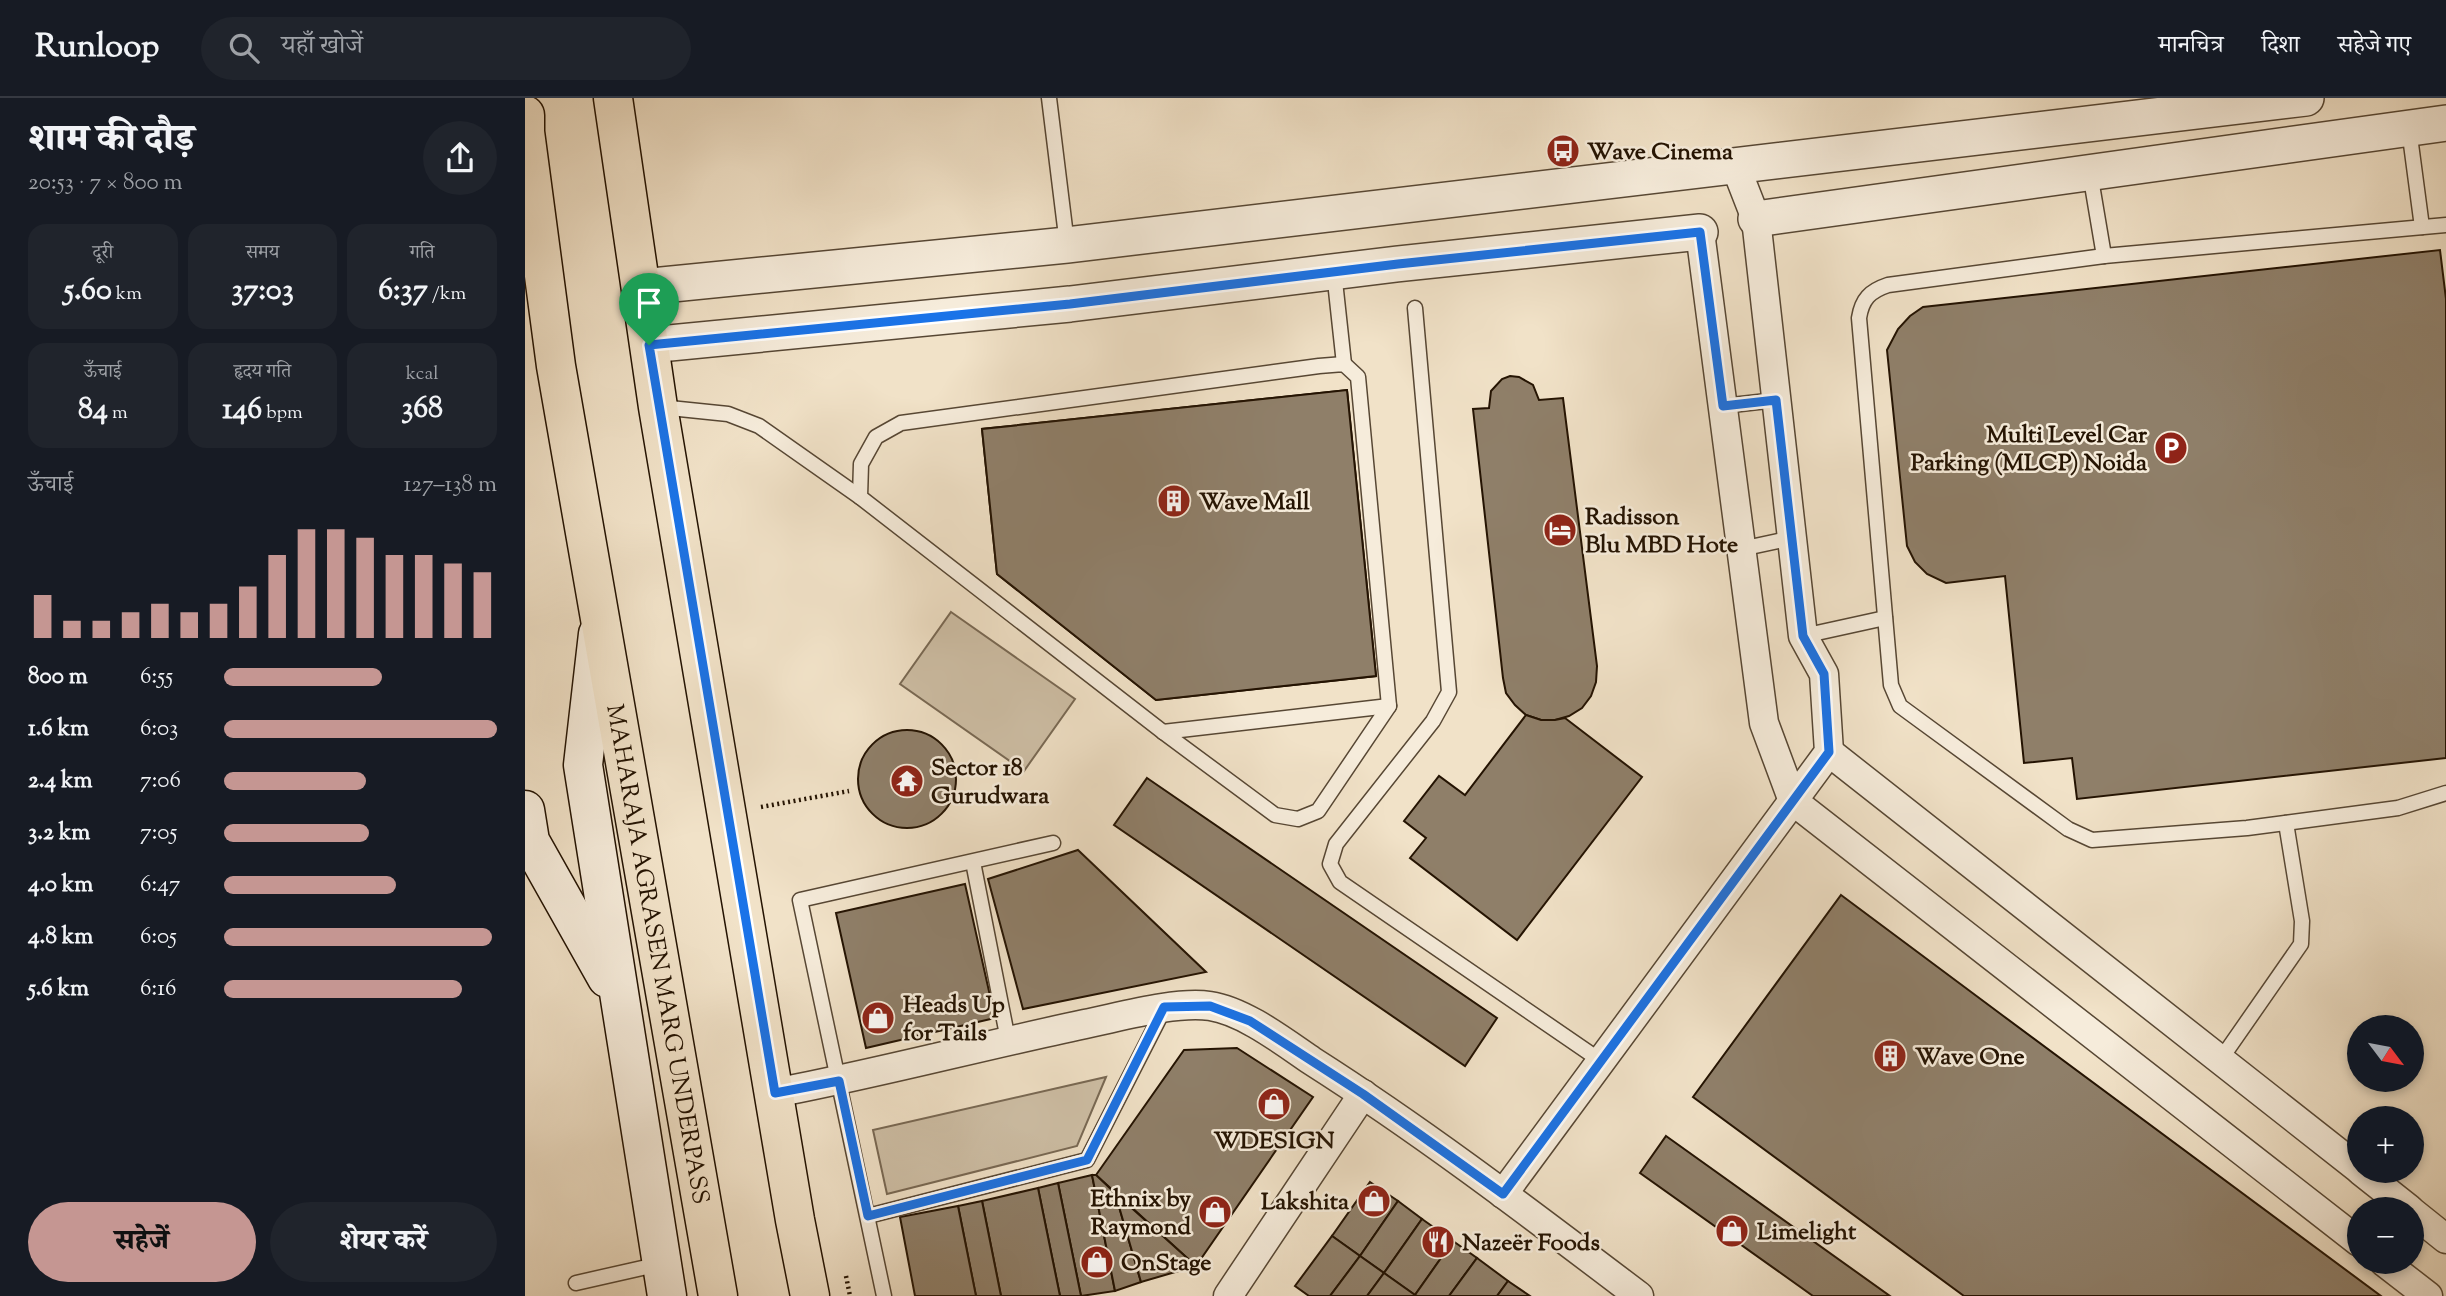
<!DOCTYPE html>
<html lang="hi">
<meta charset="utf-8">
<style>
body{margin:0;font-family:"Sorts Mill Goudy","Noto Serif Devanagari",serif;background:#20242c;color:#f1f3f6;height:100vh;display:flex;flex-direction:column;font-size:26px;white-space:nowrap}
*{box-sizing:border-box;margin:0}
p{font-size:23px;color:#9ea1a6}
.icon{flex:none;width:38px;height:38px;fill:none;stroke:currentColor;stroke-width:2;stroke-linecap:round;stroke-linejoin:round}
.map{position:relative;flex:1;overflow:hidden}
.side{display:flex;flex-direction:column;background:#171b24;width:525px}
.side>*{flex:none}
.needle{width:46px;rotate:122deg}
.fabs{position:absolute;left:1822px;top:917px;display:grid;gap:14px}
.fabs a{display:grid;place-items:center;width:77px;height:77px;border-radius:50%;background:#171b24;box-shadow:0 4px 10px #0003;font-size:35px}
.pin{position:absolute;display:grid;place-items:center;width:60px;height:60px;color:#fff;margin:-72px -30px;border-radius:50% 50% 50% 0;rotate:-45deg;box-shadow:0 0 7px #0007}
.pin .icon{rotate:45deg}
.round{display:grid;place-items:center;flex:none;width:74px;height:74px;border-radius:37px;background:#20242c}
.overview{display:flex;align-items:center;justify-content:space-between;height:119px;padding:0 28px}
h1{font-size:38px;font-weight:800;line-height:52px}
.stats{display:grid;grid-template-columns:repeat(3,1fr);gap:10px;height:119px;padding:7px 28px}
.stats div{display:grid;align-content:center;border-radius:18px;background:#20242c;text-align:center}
.stats b{font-size:30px;font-weight:800}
.stats small{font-size:19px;font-weight:400}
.stats p{font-size:19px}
.chart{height:196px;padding:14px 28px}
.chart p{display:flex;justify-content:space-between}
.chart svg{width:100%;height:126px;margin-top:7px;stroke:#c59692;stroke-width:6}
.action{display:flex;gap:14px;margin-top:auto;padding:14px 28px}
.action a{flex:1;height:80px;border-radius:42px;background:#c59692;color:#111;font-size:28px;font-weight:800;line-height:80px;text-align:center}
.action a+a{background:#20242c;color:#f1f3f6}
ul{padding:0 28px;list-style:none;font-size:23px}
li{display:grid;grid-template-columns:112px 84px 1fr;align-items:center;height:52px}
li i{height:18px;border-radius:9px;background:#c59692}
header{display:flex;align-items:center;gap:42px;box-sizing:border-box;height:98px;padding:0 35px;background:#171b24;border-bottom:2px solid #363941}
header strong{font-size:33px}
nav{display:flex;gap:38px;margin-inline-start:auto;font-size:24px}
.search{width:490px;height:63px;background:#20242c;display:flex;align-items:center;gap:18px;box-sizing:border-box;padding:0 24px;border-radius:38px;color:#9ea1a6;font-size:26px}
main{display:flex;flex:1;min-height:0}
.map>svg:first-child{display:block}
.green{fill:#cebfa6;stroke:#796954;stroke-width:2}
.building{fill:#8f7f69;stroke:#241302;stroke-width:2}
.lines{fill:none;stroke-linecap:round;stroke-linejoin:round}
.service-casing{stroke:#574734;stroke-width:17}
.minor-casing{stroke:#574734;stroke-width:31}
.tertiary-casing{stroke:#574734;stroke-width:38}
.secondary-casing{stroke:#241302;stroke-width:41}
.primary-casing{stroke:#241302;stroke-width:41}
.path{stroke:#241302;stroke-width:4.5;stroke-dasharray:2 3.5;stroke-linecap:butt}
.service{stroke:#f6ecdb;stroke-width:14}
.minor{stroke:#f6ecdb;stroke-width:28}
.tertiary{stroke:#f6ecdb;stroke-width:35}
.secondary{stroke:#f6ecdb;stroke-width:38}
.primary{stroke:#f1e2c8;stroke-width:38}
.route-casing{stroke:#fff;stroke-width:14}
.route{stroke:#1a73e8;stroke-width:9}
.labels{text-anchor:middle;stroke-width:5;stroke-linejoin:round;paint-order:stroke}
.poi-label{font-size:24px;font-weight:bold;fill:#241302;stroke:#f6ecdb;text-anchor:start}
.street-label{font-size:24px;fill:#241302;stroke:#f6ecdb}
</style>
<header>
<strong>Runloop</strong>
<div class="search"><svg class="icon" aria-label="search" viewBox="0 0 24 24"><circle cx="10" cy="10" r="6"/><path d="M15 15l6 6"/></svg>यहाँ खोजें</div>
<nav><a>मानचित्र</a><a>दिशा</a><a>सहेजे गए</a></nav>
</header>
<main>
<section class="side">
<div class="overview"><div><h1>शाम की दौड़</h1><p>20:53 · 7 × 800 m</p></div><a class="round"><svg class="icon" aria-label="share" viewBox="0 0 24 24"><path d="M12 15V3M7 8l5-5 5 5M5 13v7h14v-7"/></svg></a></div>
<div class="stats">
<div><p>दूरी</p><b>5.60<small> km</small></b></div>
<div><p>समय</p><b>37:03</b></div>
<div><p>गति</p><b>6:37<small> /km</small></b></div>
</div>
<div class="stats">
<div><p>ऊँचाई</p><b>84<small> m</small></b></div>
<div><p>हृदय गति</p><b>146<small> bpm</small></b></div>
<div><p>kcal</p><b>368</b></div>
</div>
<div class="chart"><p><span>ऊँचाई</span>127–138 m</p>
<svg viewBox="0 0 160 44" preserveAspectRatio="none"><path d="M5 44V29M15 44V38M25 44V38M35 44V35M45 44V32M55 44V35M65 44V32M75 44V26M85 44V15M95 44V6M105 44V6M115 44V9M125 44V15M135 44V15M145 44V18M155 44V21"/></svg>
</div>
<ul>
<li><b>800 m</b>6:55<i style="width:58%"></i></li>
<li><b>1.6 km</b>6:03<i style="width:100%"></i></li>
<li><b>2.4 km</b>7:06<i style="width:52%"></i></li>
<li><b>3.2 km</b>7:05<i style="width:53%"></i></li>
<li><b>4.0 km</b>6:47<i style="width:63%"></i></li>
<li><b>4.8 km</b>6:05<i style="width:98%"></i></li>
<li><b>5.6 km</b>6:16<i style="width:87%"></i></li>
</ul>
<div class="action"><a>सहेजें</a><a>शेयर करें</a></div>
</section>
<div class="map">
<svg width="1921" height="1198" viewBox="0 0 1921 1198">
<rect width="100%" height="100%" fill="#f1e2c8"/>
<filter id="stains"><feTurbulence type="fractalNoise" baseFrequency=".00286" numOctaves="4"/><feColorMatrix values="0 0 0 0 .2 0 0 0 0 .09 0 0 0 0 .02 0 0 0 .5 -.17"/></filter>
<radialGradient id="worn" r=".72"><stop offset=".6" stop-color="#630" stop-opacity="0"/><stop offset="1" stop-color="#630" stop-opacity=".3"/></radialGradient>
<g class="green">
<path d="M 426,514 L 550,601 L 499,673 L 375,586 Z"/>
<path d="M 581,979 L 552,1048 L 362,1096 L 348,1032 Z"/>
</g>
<g class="building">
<path d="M 1915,152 L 1921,201 L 1921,660 L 1552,701 L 1547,660 L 1499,665 L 1480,478 L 1421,485 L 1402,476 L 1390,464 L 1382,448 L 1362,252 L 1373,231 L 1385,218 L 1398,209 Z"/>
<path d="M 985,278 L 994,279 L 1008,287 L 1014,302 L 1038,300 L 1072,568 L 1071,584 L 1066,598 L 1057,610 L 1044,618 L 1030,622 L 1016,622 L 1001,617 L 990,607 L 981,595 L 978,580 L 948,311 L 964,310 L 966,293 L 977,281 Z"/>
<path d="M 822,292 L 851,578 L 631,602 L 472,476 L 457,331 Z"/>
<path d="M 822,292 L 851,578 L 631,602 L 472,476 L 457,331 Z"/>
<path d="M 1001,617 L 1016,622 L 1030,622 L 1040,620 L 1117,679 L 992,842 L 885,760 L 901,740 L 879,723 L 914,678 L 940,697 Z"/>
<circle cx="382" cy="681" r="49"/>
<path d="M 622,680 L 972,920 L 940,968 L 589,727 Z"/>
<path d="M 553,752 L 681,874 L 498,911 L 463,781 Z"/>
<path d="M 440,786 L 470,920 L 341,950 L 311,815 Z"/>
<path d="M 1316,797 L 1477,917 L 1856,1198 L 1439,1198 L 1168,999 Z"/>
<path d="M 712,950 L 788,999 L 671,1168 L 571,1077 L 659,952 Z"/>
<path d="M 1141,1038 L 1365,1198 L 1288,1198 L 1115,1075 Z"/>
<path d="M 567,1077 L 590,1193 L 556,1198 L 533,1085 Z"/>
<path d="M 567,1077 L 571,1077 L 590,1095 L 616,1184 L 590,1193 Z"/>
<path d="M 845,1084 L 873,1103 L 835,1158 L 807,1138 Z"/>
<path d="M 533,1085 L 556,1198 L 535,1198 L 513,1090 Z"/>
<path d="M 513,1090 L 535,1198 L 476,1198 L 457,1103 Z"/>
<path d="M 590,1095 L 671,1168 L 616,1184 Z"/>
<path d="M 457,1103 L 476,1198 L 451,1198 L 433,1108 Z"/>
<path d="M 873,1103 L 897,1121 L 859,1175 L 835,1158 Z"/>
<path d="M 433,1108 L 451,1198 L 390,1198 L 375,1119 Z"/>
<path d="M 897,1121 L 928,1143 L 890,1197 L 859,1175 Z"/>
<path d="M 807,1138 L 835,1158 L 805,1198 L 784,1198 L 770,1188 Z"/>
<path d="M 928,1143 L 952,1160 L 924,1198 L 892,1198 L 890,1197 Z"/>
<path d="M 835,1158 L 859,1175 L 842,1198 L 805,1198 Z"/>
<path d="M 952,1160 L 983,1183 L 972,1198 L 924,1198 Z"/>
<path d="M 859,1175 L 890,1197 L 890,1198 L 842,1198 Z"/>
<path d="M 983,1183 L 1005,1198 L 972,1198 Z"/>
</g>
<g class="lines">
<defs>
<g id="service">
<path d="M 524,0 L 542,146"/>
<path d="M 1884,31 L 1897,129"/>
<path d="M 1565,75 L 1579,158"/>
<path d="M 1921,127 L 1579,158 L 1363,187 C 1345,193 1337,201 1334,220 L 1366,587 L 1375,608 L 1543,731 L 1567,742 L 1722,730 L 1873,710 L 1921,695"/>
<path d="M 809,174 L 819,266"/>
<path d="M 890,210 L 924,594 L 908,623 L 811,746 L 805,766 L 815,784 L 1076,963"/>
<path d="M 819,266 L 833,279 L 864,608 L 793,713 L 773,721 L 750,717 L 638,634 L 335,399 L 336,366 L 351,339 L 376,325 L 794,268 Z"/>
<path d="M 1198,308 L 1251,302"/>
<path d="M 135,309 L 203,316 L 234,328 L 335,399"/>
<path d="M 1216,451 L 1267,440"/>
<path d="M 1278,538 L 1360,520"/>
<path d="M 638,634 L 864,608"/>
<path d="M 448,764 L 483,942"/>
<path d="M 1696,961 L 1776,846 L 1777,823 L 1761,725"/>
<path d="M 343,1118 L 562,1062 L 639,911"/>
<path d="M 51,1185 L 135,1166"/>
<path d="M 359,1198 L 275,802 L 528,745"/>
</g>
<g id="minor">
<path d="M 1175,134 L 1239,625 L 1268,703 L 1834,1144"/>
<path d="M 1304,654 L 1834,1071"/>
<path d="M 250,995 C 354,975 456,948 560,926 C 595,919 650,903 685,908 C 719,913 759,944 787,963 C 900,1035 1007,1117 1114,1198"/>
<path d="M 1836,1073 L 1884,1111"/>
<path d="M 978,1096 L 1304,654 L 1299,576 L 1278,538 L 1231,121 L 1210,67"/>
<path d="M 1886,1113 L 1921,1141"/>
<path d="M 1859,1164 L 1903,1198"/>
<path d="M 703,1198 L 838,996"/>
</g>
<g id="tertiary">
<path d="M 1231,121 L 1921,25"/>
<path d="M 117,189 L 542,147 L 1781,0"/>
<path d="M 124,247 L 545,206 L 872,166 L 1175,134"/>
</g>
<g id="secondary">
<path d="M 73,536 L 58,667 L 142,1198"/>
<path d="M 0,712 L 5,743 L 82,880"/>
</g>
<g id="primary">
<path d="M 88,0 L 133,309 L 270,1122 L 285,1198"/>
<path id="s1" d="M 0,17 L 0,34 L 31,268 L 193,1198"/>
</g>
</defs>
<use href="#service" class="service-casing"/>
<use href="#minor" class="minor-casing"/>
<use href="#tertiary" class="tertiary-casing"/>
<use href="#secondary" class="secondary-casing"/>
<use href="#primary" class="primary-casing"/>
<g class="path">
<path d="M 236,709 L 324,693"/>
<path d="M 321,1178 L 325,1198"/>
</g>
<use href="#service" class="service"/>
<use href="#minor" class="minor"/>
<use href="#tertiary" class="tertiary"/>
<use href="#secondary" class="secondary"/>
<use href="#primary" class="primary"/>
</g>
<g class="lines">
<defs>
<path id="route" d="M 1175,134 L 1198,308 L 1251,302 L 1278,538 L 1299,576 L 1304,654 L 978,1096 L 838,996 L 725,923 L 685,908 L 639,909 L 562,1062 L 343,1118 L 314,983 L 250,995 L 124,247 L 545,206 L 873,166 Z"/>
</defs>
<use href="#route" class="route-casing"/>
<use href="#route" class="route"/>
</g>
<defs>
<symbol id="bus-disc" viewBox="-11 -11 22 22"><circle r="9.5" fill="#8f2418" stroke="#f6ecdb"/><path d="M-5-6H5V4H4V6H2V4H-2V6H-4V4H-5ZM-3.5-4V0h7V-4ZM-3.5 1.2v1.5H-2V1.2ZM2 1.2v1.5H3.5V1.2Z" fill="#fff"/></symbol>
<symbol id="parking-disc" viewBox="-11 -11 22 22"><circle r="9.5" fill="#8f2418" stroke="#f6ecdb"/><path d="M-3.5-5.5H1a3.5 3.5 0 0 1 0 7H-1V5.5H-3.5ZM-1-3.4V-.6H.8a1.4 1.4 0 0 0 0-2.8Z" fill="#fff"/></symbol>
<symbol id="building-disc" viewBox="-11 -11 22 22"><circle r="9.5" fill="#8f2418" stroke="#f6ecdb"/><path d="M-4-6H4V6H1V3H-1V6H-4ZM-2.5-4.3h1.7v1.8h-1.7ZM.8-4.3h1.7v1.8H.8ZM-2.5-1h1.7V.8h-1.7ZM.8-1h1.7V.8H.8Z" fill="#fff"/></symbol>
<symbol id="hotel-disc" viewBox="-11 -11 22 22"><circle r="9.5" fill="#8f2418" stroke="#f6ecdb"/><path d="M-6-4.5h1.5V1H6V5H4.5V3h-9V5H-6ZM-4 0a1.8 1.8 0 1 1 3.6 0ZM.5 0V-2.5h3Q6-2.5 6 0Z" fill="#fff"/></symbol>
<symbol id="temple-disc" viewBox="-11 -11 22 22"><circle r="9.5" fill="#8f2418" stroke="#f6ecdb"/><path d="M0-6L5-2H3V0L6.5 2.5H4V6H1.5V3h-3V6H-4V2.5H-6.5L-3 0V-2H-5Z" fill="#fff"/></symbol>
<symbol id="shop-disc" viewBox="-11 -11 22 22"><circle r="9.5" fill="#8f2418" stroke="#f6ecdb"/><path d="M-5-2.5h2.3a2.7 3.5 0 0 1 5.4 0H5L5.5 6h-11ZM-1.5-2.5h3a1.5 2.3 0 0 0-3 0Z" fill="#fff"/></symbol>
<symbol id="restaurant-disc" viewBox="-11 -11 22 22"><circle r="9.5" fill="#8f2418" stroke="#f6ecdb"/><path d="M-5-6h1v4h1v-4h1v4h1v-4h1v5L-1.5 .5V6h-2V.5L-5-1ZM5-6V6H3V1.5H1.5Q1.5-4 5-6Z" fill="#fff"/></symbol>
</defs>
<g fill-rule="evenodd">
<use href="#bus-disc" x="1019" y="34" width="38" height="38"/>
<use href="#parking-disc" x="1627" y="331" width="38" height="38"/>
<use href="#building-disc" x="630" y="384" width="38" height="38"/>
<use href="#hotel-disc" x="1016" y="413" width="38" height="38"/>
<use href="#temple-disc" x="363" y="664" width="38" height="38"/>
<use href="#shop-disc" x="334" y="901" width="38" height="38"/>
<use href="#building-disc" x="1346" y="939" width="38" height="38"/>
<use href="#shop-disc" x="730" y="987" width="38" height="38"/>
<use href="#shop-disc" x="830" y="1084" width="38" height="38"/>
<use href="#shop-disc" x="671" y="1095" width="38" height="38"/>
<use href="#shop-disc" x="1188" y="1114" width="38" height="38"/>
<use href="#restaurant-disc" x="894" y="1125" width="38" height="38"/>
<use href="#shop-disc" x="553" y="1145" width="38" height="38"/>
</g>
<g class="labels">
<g class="poi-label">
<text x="1062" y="61">Wave Cinema</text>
<text x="1622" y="344" text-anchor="end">Multi Level Car<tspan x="1622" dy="28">Parking (MLCP) Noida</tspan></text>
<text x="674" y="411">Wave Mall</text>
<text x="1060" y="426">Radisson<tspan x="1060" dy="28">Blu MBD Hote</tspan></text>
<text x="406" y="677">Sector 18<tspan x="406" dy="28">Gurudwara</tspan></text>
<text x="378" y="914">Heads Up<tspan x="378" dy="28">for Tails</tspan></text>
<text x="1390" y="966">Wave One</text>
<text x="749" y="1050" text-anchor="middle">WDESIGN</text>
<text x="666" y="1108" text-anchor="end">Ethnix by<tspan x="666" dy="28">Raymond</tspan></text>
<text x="824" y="1111" text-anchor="end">Lakshita</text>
<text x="1232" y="1141">Limelight</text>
<text x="937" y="1152">Nazeër Foods</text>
<text x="596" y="1172">OnStage</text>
</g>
<g class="street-label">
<text dy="8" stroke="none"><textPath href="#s1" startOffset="850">MAHARAJA AGRASEN MARG UNDERPASS</textPath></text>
</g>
</g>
<rect width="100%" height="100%" filter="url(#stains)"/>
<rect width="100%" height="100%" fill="url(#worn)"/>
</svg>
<div class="fabs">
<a><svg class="needle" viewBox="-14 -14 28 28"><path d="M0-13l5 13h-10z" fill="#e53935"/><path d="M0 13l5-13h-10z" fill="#9ea1a6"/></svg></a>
<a>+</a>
<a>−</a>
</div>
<div class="pin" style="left:124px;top:247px;background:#1e9e55"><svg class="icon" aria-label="arrive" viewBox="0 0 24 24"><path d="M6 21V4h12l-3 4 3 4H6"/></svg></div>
</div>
</main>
